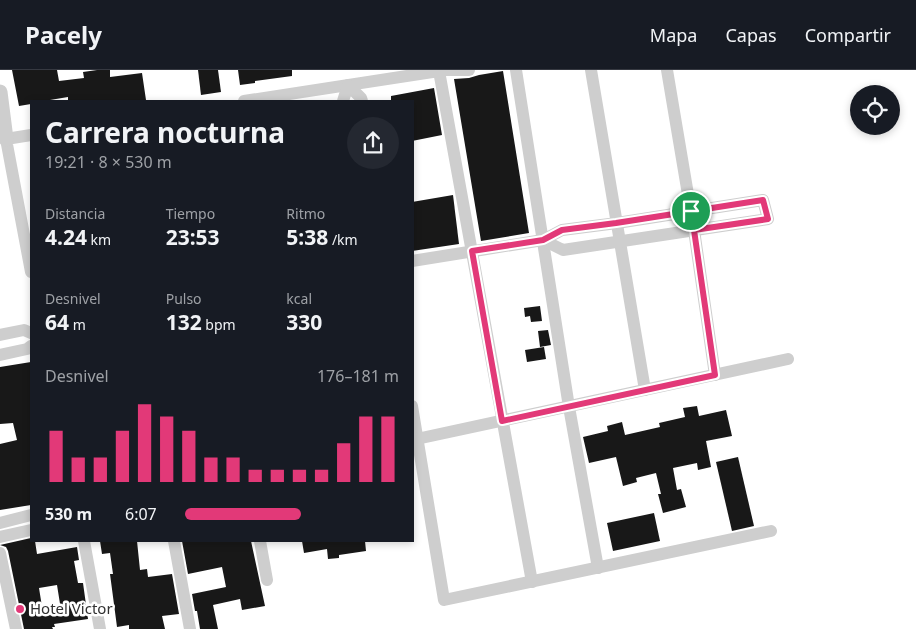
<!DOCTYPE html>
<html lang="es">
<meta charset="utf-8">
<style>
body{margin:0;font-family:"Noto Sans",sans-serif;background:#242831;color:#f1f3f6;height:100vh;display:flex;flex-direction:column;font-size:19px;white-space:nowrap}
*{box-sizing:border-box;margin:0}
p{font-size:16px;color:#9ea1a6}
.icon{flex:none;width:28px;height:28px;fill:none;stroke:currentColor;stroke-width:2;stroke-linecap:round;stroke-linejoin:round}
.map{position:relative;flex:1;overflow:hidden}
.side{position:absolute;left:30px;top:30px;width:384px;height:442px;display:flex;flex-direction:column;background:#171b24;border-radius:0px;box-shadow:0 2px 8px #0003}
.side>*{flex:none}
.controls{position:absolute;left:850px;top:15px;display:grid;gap:10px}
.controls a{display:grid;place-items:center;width:50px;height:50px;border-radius:50%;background:#171b24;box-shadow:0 2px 8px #0003;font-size:25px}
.pin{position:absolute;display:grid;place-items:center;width:42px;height:42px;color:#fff;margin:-21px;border:2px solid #fff;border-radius:50%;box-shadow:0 1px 5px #0007}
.round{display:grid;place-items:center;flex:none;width:52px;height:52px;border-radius:26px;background:#242831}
.head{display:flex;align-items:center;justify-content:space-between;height:85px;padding:0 15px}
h1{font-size:28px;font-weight:700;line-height:38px}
.stats{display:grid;grid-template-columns:repeat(3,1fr);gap:8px;height:85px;padding:5px 15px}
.stats div{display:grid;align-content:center}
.stats b{font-size:21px;font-weight:700}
.stats small{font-size:14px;font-weight:400}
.stats p{font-size:14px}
.chart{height:140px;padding:10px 15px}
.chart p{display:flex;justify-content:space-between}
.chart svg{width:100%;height:90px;margin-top:5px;stroke:#e23978;stroke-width:6}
ul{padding:0 15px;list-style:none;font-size:16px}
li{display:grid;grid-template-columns:80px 60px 1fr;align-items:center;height:38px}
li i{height:12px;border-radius:6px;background:#e23978}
header{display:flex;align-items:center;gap:30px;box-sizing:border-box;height:70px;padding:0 25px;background:#171b24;border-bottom:1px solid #363941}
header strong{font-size:24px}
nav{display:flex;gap:28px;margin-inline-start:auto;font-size:18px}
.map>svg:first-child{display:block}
.building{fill:#181818;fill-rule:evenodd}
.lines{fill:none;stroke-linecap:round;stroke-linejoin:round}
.minor{stroke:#cecece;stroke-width:12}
.tertiary{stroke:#cecece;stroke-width:15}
.route-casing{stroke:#fff;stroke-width:10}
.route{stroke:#e23978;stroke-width:6}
.poi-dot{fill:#e23978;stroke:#fff;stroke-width:2}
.labels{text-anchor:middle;stroke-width:5;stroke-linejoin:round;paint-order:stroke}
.poi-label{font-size:15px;fill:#313131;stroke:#fff;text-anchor:start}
</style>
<header>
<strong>Pacely</strong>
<nav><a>Mapa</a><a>Capas</a><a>Compartir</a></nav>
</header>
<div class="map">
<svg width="916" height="559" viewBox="0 0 916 559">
<rect width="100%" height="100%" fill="#fff"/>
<g class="building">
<path d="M 12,0 L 57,0 L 59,11 L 84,8 L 83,2 L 97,0 L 110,0 L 110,7 L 142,3 L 146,30 L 138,31 L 68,31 L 68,27 L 44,31 L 31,31 L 31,34 L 19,36 Z"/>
<path d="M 198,0 L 218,0 L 221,22 L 201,25 Z"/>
<path d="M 238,0 L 292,0 L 292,6 L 255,11 L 255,13 L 240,15 Z"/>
<path d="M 503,1 L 529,163 L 481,171 L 454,9 L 469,8 L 479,5 Z"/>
<path d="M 434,18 L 442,65 L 412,71 L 412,31 L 391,31 L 391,26 Z"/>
<path d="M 453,125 L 459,174 L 412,181 L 412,132 Z"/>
<path d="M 540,236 L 542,251 L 531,252 L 530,246 L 525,247 L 524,238 Z"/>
<path d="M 548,260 L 551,275 L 540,277 L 538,261 Z"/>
<path d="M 544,277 L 546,289 L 527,292 L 525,280 Z"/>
<path d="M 31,292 L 31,435 L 0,440 L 0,374 L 17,370 L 13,353 L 0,354 L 0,297 Z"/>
<path d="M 697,336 L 699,346 L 726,340 L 732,366 L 706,371 L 711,397 L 698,400 L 697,393 L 673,398 L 677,420 L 681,419 L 686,437 L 663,443 L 658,424 L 661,424 L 656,403 L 636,408 L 637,412 L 623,416 L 616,387 L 589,393 L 583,367 L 608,361 L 607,356 L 622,352 L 625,365 L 660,357 L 659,353 L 685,347 L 683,338 Z"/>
<path d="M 738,387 L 754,456 L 732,461 L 716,392 Z"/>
<path d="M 654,443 L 660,471 L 613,481 L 607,453 Z"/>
<path d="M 31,468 L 31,471 L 35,471 L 37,484 L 77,477 L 79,490 L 74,491 L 78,513 L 83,513 L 88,549 L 54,554 L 55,557 L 52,557 L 53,559 L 24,559 L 8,481 L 6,477 L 0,475 ZM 57,515 L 61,540 L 43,543 L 39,518 Z"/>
<path d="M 100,471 L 137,471 L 140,500 L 147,499 L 148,507 L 172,504 L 179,544 L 162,546 L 165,559 L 129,559 L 129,555 L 117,557 L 110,504 L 113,504 L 110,483 L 102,484 Z"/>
<path d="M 182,471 L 251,471 L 265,536 L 242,540 L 240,529 L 213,535 L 218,559 L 200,559 L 197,541 L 195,541 L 192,524 L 226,517 L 222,497 L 188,504 Z"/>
<path d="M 302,471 L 365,471 L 366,481 L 339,485 L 339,488 L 328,489 L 327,479 L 304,483 Z"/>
</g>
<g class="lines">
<g class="minor">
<path d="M 440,0 L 469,0"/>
<path d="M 516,0 L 569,337 L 598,498"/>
<path d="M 591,0 L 645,320"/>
<path d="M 667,0 L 694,160 L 715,305"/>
<path d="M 244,31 L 439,1 L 532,512"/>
<path d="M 343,31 L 348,15 L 361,28 L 362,31"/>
<path d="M 31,65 L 6,69 L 31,202"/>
<path d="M 763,130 L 768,149 L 563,180 L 543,170 L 562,160 L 617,153 Z"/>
<path d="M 412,191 L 543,170"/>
<path d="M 0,265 L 24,260 L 31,263"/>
<path d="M 0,285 L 27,279 L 31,276"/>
<path d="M 412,336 L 444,530 L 771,461"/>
<path d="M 412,370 L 788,289"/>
<path d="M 0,453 L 31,445"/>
<path d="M 0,467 L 31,460"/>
<path d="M 84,471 L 100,559"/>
<path d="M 174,471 L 190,559"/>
<path d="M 260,471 L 267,510"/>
<path d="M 0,483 L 16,559"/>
</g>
<path class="tertiary" d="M 0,22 L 6,69"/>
</g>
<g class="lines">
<defs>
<path id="route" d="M 763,130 L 768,149 L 694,160 L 715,305 L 502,351 L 472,181 L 543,170 L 562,160 L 616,153 Z"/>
</defs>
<use href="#route" class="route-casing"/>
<use href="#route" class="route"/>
</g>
<circle class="poi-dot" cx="20" cy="539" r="5"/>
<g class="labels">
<g class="poi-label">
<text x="30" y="544">Hotel Victor</text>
</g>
</g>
</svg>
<div class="controls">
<a><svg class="icon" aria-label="locate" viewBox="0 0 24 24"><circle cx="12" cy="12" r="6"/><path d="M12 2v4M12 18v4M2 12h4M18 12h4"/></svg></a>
</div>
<div class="pin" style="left:691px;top:141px;background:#1e9e55"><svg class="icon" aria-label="arrive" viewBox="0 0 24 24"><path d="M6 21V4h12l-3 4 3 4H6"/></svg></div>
<section class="side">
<div class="head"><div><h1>Carrera nocturna</h1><p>19:21 · 8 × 530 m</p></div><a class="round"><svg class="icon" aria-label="share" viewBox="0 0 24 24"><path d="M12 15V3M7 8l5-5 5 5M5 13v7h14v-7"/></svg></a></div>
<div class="stats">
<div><p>Distancia</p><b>4.24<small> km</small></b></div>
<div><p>Tiempo</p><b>23:53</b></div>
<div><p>Ritmo</p><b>5:38<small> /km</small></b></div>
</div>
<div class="stats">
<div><p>Desnivel</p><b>64<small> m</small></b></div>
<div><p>Pulso</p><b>132<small> bpm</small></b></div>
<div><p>kcal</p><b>330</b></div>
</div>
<div class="chart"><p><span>Desnivel</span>176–181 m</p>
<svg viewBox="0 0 160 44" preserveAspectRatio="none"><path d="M5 44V19M15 44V32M25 44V32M35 44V19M45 44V6M55 44V12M65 44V19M75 44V32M85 44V32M95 44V38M105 44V38M115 44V38M125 44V38M135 44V25M145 44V12M155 44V12"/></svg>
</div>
<ul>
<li><b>530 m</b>6:07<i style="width:54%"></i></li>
</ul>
</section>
</div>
